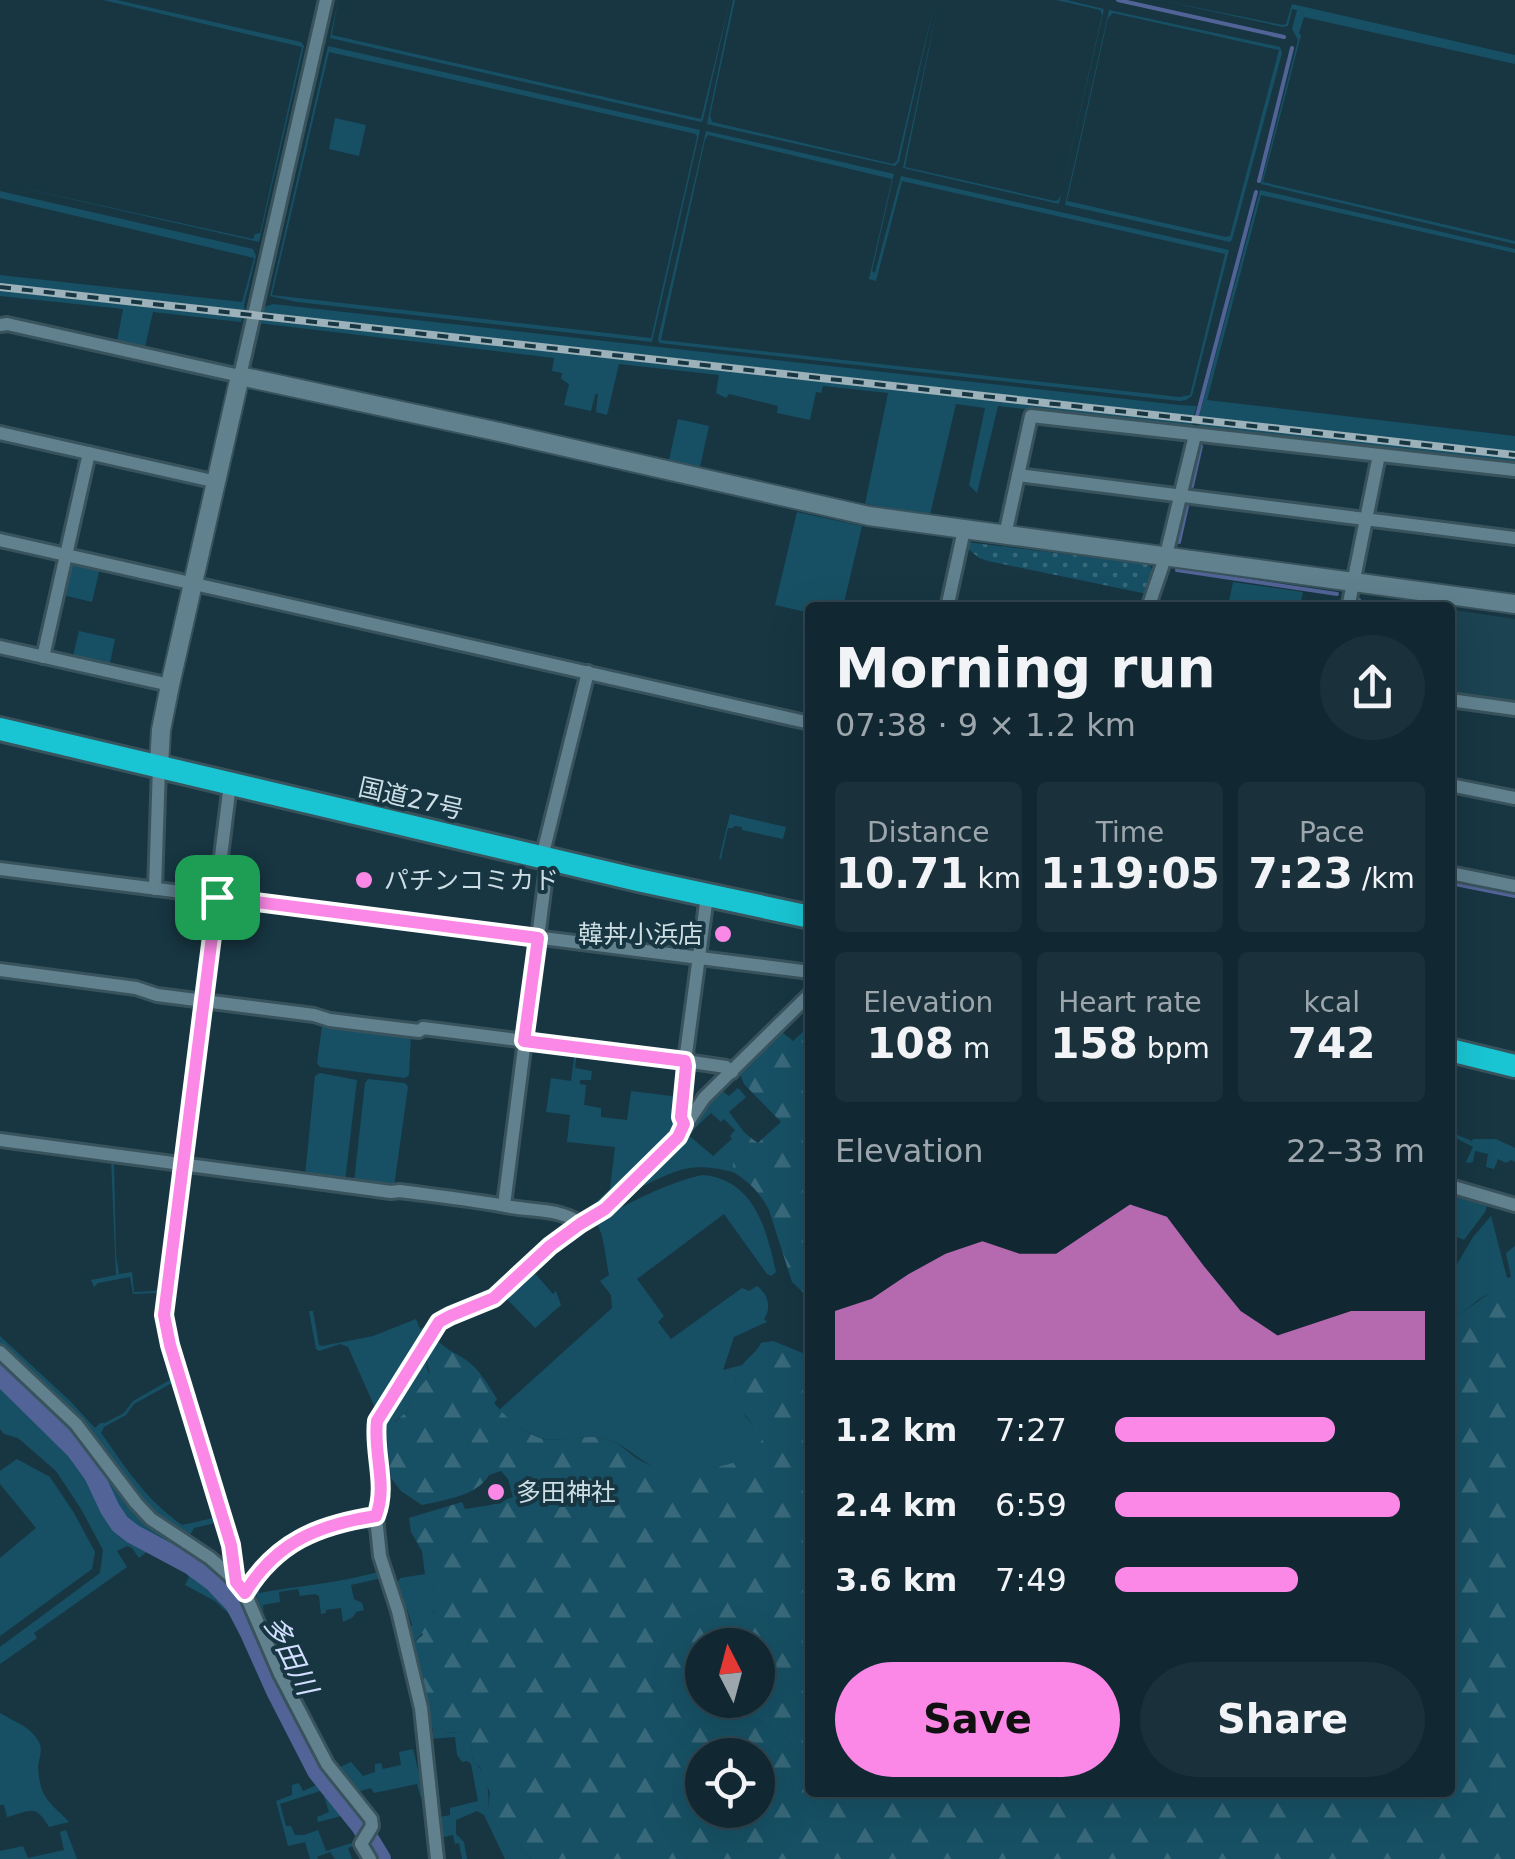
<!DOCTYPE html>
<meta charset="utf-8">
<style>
body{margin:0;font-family:"DejaVu Sans","Noto Sans JP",sans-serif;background:#1a303a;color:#f1f3f6;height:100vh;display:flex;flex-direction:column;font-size:38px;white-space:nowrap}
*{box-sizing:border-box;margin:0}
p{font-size:32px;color:#9ca6ac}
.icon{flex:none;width:55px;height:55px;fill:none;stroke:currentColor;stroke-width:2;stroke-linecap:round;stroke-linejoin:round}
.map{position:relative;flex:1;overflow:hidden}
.details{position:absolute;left:805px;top:602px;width:650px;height:1195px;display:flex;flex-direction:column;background:#112832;border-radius:10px;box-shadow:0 10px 40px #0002,0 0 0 2px #30444d}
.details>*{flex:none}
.needle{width:65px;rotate:354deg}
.controls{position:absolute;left:685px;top:1628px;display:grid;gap:20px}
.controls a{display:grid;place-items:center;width:90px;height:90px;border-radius:50%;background:#112832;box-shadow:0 10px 40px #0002,0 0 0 2px #30444d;font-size:50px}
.pin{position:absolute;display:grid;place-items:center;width:85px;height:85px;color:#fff;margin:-42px;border-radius:20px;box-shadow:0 5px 15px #0006}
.round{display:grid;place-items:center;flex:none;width:105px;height:105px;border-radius:52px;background:#1a303a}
.head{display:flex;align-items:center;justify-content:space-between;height:170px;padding:0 30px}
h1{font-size:55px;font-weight:600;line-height:75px}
.figures{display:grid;grid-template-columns:repeat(3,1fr);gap:15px;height:170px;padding:10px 30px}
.figures div{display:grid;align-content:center;border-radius:10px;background:#1a303a;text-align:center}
.figures b{font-size:42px;font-weight:600}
.figures small{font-size:28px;font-weight:400}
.figures p{font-size:28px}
.chart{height:280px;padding:20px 30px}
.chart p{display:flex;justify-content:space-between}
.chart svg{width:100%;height:180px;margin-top:10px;fill:#fb87e6;opacity:.7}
.primary-button{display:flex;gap:20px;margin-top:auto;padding:20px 30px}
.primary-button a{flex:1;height:115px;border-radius:60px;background:#fb87e6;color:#111;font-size:40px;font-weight:600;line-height:115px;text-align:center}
.primary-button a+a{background:#1a303a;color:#f1f3f6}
ul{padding:0 30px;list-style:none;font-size:32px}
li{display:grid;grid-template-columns:160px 120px 1fr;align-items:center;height:75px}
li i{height:25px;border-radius:12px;background:#fb87e6}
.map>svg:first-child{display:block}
.built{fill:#1b4352}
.green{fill:#175064;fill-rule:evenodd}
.forest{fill:url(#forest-firs);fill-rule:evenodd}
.park{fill:url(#park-dots)}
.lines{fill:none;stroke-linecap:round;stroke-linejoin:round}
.stream{stroke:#526397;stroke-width:4}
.river{stroke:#526397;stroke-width:20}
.street-casing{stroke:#39535d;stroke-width:18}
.secondary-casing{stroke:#39535d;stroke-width:22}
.highway-casing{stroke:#39535d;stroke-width:28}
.street{stroke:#61818f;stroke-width:12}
.secondary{stroke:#61818f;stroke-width:18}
.highway{stroke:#1ac5d3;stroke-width:22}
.rail-casing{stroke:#9cb1b9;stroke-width:8}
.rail{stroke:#173642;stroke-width:4;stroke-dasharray:11;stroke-linecap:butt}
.route-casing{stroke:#fff;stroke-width:20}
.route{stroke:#fb87e6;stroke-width:12}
.poi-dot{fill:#fb87e6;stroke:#173642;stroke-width:4}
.labels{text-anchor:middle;stroke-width:8;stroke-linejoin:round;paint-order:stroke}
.street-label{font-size:25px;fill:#cddee5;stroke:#173642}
.poi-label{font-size:25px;fill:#cddee5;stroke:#173642;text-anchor:start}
.water-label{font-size:28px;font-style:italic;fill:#d2defe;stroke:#173642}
</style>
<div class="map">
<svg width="1515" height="1859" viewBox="0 0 1515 1859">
<defs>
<pattern id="forest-firs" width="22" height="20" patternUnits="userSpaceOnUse" patternTransform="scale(2.5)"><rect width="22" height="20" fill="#175064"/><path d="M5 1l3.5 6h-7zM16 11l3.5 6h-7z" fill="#38697a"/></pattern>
<pattern id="park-dots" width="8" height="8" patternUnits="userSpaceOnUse" patternTransform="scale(2.5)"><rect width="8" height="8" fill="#175064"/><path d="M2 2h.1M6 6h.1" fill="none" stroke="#38697a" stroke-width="1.8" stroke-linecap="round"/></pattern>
</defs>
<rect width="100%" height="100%" fill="#173642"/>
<path class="built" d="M 1454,610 L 1515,619 L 1515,704 L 1450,695 L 1450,629 Z"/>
<g class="green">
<path d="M 103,0 L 117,0 L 301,42 L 304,46 L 259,242 L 0,183 L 253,239 L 255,234 L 260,233 L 302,47 Z"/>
<path d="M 338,0 L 332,35 L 701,119 L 730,0 L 703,120 L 701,122 L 330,38 Z"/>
<path d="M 733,0 L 735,0 L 710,116 L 712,122 L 893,164 L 897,161 L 935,0 L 899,162 L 895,166 L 707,124 Z"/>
<path d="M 939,0 L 905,167 L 1055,201 L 1058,200 L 1061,195 L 1102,15 L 1100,10 L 1056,0 L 1067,0 L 1104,9 L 1059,204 L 903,168 Z"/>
<path d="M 1159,0 L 1283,25 L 1286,24 L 1292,4 L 1515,55 L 1515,64 L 1304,17 L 1299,33 L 1301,35 L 1263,182 L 1515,241 L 1515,244 L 1261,184 L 1298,40 L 1292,29 L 1297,10 L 1292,9 L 1288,26 L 1283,27 Z"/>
<path d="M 1109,10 L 1280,47 L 1282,53 L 1232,240 L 1230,242 L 1065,205 ZM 1113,13 L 1279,50 L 1230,236 L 1226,237 L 1067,201 L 1108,18 Z"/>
<path d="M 328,46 L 700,130 L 652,342 L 297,302 L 270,296 ZM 329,52 L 696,134 L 697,137 L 651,338 L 272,295 Z"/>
<path d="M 335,118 L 366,125 L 359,156 L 329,149 Z"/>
<path d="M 706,131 L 894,174 L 872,271 L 875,273 L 901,176 L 1229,250 L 1192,396 L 1186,400 L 1180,401 L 659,343 L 658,339 ZM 708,135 L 892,179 L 869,279 L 876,281 L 902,181 L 1225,254 L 1190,395 L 1179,397 L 661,340 L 705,140 Z"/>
<path d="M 1260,190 L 1515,249 L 1515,253 L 1261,195 L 1207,400 L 1515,436 L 1515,452 L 1199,417 Z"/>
<path d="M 0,191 L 253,249 L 256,256 L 244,305 L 245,311 L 0,285 L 0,275 L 242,302 L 254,258 L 0,198 Z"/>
<path d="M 0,289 L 243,316 L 241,322 L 153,312 L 145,347 L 117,341 L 123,309 L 0,296 Z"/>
<path d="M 273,304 L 1179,405 L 1197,406 L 1193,417 L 260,313 L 261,308 Z"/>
<path d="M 258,318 L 1192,422 L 1193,429 L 998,406 L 977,493 L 969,485 L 985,408 L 956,404 L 930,515 L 865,504 L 888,393 L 823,386 L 821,393 L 816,392 L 810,420 L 777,413 L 778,406 L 729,394 L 726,398 L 716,393 L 719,375 L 619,364 L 607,415 L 596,412 L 598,393 L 595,395 L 591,411 L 564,405 L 569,384 L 561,379 L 562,373 L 552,371 L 554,358 L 257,323 Z"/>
<path d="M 678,419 L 709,426 L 700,467 L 669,460 Z"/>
<path d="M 1198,423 L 1515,458 L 1515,463 L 1200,430 Z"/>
<path d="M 797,512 L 862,526 L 843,607 L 810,608 L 810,613 L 775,605 Z"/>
<path d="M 73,562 L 100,568 L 92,602 L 67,596 L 63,592 L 70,564 Z"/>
<path d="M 1233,582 L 1303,592 L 1300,607 L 1228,607 Z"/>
<path d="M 79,631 L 115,639 L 109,668 L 72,660 Z"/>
<path d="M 730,814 L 786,827 L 783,839 L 742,830 L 742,827 L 734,826 L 733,828 L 728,828 L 721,859 L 719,859 Z"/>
<path d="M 325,1024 L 411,1036 L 409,1075 L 405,1078 L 320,1067 L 317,1063 L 322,1026 Z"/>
<path d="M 575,1051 L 577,1051 L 575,1068 L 592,1071 L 591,1080 L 580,1080 L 580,1084 L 586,1085 L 584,1105 L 601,1108 L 601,1117 L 627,1120 L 631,1091 L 679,1097 L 676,1130 L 597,1209 L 591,1210 L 593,1205 L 610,1189 L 615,1147 L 567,1142 L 570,1115 L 546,1112 L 551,1078 L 571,1081 Z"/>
<path d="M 320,1073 L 357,1080 L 345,1181 L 305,1176 L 315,1076 Z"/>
<path d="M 368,1079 L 405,1083 L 408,1087 L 394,1187 L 354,1182 L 365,1083 Z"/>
<path d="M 738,1088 L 746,1097 L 729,1112 L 744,1132 L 751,1138 L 745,1149 L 733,1160 L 733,1172 C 689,1161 677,1170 637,1189 L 637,1187 L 687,1134 L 713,1156 L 732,1139 L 730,1136 L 735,1130 L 724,1119 L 721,1122 L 711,1113 L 693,1130 L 691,1127 L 702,1108 L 721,1090 L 729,1096 Z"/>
<path d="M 1450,1132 L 1472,1141 L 1473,1139 L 1496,1139 L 1515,1148 L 1515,1162 L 1511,1160 L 1506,1163 L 1498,1159 L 1494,1169 L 1486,1167 L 1488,1154 L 1475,1151 L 1473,1162 L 1468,1163 L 1466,1162 L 1473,1147 L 1450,1135 Z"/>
<path d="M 111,1159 L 177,1168 L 161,1287 L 156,1293 L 133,1294 L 130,1277 L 98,1283 L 94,1287 L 91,1280 L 116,1275 ZM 114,1161 L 175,1170 L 160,1286 L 155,1291 L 134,1292 L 132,1272 L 119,1274 L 116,1255 Z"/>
<path d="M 703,1175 C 754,1180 766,1227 776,1272 L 771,1276 L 767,1274 L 724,1214 L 637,1279 L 664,1316 L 658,1322 L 671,1339 L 742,1288 L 749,1291 L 757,1286 C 768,1294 772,1308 764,1319 L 767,1322 L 734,1337 L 723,1370 L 742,1365 L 735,1382 L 745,1416 L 763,1438 L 751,1460 C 725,1464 702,1473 675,1472 C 645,1471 630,1445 606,1439 C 586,1433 565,1442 545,1439 C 529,1436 510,1421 499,1410 L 612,1308 L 611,1295 L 600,1281 L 609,1275 C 605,1257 605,1237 596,1222 C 623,1205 671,1181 703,1175 Z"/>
<path d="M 1456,1195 L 1488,1204 L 1485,1212 L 1464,1240 L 1450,1234 L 1450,1212 Z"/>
<path d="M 1491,1216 L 1507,1278 L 1511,1277 L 1506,1253 L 1515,1246 L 1515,1300 C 1497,1278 1478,1302 1460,1314 L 1450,1311 L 1450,1262 L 1457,1264 L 1473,1237 Z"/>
<path d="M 532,1270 L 553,1294 L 556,1291 L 561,1305 L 535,1328 L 505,1297 Z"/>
<path d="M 309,1311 L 313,1311 L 319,1345 L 322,1346 L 373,1336 L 416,1319 L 420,1329 L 429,1325 L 431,1328 L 377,1412 L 348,1347 L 340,1344 L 319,1351 L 316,1349 Z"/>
<path d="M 0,1336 L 70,1401 L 95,1428 L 100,1423 L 105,1423 L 124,1413 L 133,1401 L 175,1377 L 219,1522 L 194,1528 L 190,1535 L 154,1512 L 140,1499 L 45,1387 L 0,1345 ZM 172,1383 L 213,1518 L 182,1525 C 146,1500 126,1468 101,1433 L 104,1427 L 126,1415 L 134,1404 Z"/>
<path d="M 426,1357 L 427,1369 L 430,1375 L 414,1394 L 408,1410 L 394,1422 L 388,1417 L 396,1401 Z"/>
<path d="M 0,1361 L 87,1447 L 138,1516 L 216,1573 L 125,1518 L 113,1501 L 91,1460 L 66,1430 L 0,1367 Z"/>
<path d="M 0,1385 C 26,1410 55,1434 77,1463 C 108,1501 95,1527 149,1550 L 139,1558 L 132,1548 L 127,1546 L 117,1551 L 127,1567 L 34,1633 L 37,1638 L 0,1664 L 0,1647 L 100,1573 L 103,1550 L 81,1509 L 56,1471 L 18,1438 L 4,1434 L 0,1429 Z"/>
<path d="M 17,1459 L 50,1477 L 74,1513 L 95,1552 L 92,1569 L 0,1636 L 0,1558 L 36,1528 L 0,1484 L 0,1471 Z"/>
<path d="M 362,1525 L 371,1530 L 382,1578 L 351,1585 L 354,1599 L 362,1603 L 364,1610 L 356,1612 L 353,1617 L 343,1622 L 341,1608 L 326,1610 L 326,1613 L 321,1614 L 319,1596 L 315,1594 L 300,1596 L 298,1589 L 279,1592 L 280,1602 L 263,1605 L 264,1612 C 260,1604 255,1597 256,1589 C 259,1550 332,1532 362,1525 ZM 362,1526 L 369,1531 L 378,1572 C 339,1583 298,1586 259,1593 C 266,1547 324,1535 362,1526 Z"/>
<path d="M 157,1553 C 186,1567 217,1586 235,1614 L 231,1616 L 215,1601 L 185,1585 L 189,1577 L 186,1573 L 155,1556 Z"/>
<path d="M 425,1574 C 426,1575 434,1587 434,1589 C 439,1608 429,1631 413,1642 L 407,1629 L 412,1625 L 407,1609 L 404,1609 L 396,1585 L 400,1578 Z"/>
<path d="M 0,1713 C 11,1720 26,1725 34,1735 C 45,1748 40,1753 38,1766 C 38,1771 40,1785 42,1790 C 47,1803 60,1812 69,1822 L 49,1827 C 35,1803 31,1811 7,1817 L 4,1805 L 0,1805 Z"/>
<path d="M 443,1728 L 444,1733 L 462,1732 L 470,1742 L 473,1761 C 487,1772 490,1791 488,1808 L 514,1829 L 522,1848 L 531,1859 L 505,1859 L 484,1815 L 477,1811 L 456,1820 L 456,1834 L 464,1842 L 467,1859 L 462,1859 L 459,1843 L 455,1844 L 453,1835 L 439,1838 L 440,1817 L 450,1815 L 450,1808 L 478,1801 L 471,1764 L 467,1761 L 462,1762 L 457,1755 L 455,1737 L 431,1739 L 433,1730 Z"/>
<path d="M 413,1749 L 425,1797 L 421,1798 L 417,1784 L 374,1793 L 371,1788 L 357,1792 L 338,1768 L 351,1762 L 363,1776 L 375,1772 L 375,1764 L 381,1763 L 383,1769 L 401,1765 L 399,1752 Z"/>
<path d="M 299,1783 L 303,1791 L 319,1784 L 345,1815 L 318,1822 L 317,1817 L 329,1812 L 324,1796 L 320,1791 L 280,1804 L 286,1826 L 291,1826 L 295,1835 L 304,1835 L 318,1830 L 326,1851 L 355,1842 L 356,1845 L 348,1848 L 352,1859 L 335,1859 L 330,1852 L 317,1857 L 318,1859 L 310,1859 L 305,1842 L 288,1846 L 276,1801 L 292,1795 L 292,1785 Z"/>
<path d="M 66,1830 L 77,1859 L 0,1859 L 0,1851 L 23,1846 L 28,1858 L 64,1850 L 60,1832 Z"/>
</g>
<g class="forest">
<path d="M 806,1029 L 810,1031 L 810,1299 L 792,1282 L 769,1210 C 760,1193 750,1182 733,1172 L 733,1160 L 745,1149 L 751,1138 L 758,1143 L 781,1122 L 744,1084 L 740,1074 L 782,1032 L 793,1041 Z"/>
<path d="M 1503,1289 L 1510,1293 L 1515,1300 L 1515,1859 L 531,1859 L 522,1848 L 514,1830 L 500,1829 L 488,1807 L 490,1793 L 480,1767 L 473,1761 L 470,1742 L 462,1732 L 443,1733 L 442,1728 L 433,1730 L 413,1642 L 423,1635 L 419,1626 L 422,1620 L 434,1613 L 434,1588 L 425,1574 L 422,1551 L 411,1532 L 409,1518 L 462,1502 L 465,1509 L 491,1505 L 513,1497 L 508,1479 L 501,1471 L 489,1475 C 477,1496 444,1500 422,1505 L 401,1491 L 391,1478 L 385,1421 L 388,1417 L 395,1422 L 408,1410 L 414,1394 L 430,1375 L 426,1357 L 434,1343 L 439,1342 C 447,1350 457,1354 466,1360 C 479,1369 489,1386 497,1399 L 494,1403 C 505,1417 526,1435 544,1439 C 564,1442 585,1433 606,1439 C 621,1442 631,1457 645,1463 C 684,1480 712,1467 751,1459 L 763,1438 C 747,1418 724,1393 741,1367 C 747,1357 755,1355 761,1343 L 773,1341 L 810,1356 L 810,1792 L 1450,1792 L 1450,1311 L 1460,1314 L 1491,1292 ZM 702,1645 L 758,1645 L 758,1700 L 702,1700 ZM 702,1755 L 758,1755 L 758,1810 L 702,1810 Z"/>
</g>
<path class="park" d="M 966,542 L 1147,564 C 1158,570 1150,584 1147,594 L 988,561 L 979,558 L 965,546 Z"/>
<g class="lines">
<g class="stream">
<path d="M 1118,0 L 1284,37"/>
<path d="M 1259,181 L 1292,48"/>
<path d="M 1197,416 L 1256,192"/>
<path d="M 1192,486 L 1201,446"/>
<path d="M 1179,542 L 1187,506"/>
<path d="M 1177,570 L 1337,594"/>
<path d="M 1358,608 L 1359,600"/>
<path d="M 1450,883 L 1515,896"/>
</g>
<path class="river" d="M 0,1375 L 76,1450 L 94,1475 L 110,1509 L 120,1524 L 133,1534 L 191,1565 L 214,1582 L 235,1604 L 250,1633 L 276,1691 L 317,1771 L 361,1826 L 381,1859"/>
<defs>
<g id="street">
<path d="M 0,325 L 7,324 L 240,376 L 326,0"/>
<path d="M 0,433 L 217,482"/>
<path d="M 1018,475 L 1515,538"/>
<path d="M 1005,535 L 1031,416 L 1515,470"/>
<path d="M 0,540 L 810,723"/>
<path d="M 947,608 L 964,530"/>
<path d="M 1148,608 L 1166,555 L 1195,435"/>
<path d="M 1348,608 L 1379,455"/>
<path d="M 0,647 L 170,685"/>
<path d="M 43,657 L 89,453"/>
<path d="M 1450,700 L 1515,709"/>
<path d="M 230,784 L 164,1315 L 170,1345 L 231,1545 L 236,1581"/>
<path d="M 1450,785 L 1515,798"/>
<path d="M 542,857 L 588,672"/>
<path d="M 0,869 L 810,972"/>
<path d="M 1450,873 L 1515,886"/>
<path d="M 155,889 L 159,766"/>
<path d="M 0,970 L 136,988 L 157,995 L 314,1015 L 330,1020 L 419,1031 L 423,1028 L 685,1061 L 726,1067 L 732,1072"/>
<path d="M 685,1124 L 681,1117 L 685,1061 L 707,896"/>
<path d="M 0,1140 L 391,1192 L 400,1191 C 437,1196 474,1200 511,1207 C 535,1211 560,1209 580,1223"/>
<path d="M 1450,1186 L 1515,1205"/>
<path d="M 504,1205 L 548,859"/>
<path d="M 0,1352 L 76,1424 L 136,1503 L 151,1519 L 210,1558 L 236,1581 L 245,1593 L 280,1674 L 327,1764 L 371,1819 L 372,1826 L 361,1844 L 370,1859"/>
<path d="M 376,1517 L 380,1556 L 398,1611 L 421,1708 L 437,1859"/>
<path d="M 245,1593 C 276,1542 318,1525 376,1517 C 388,1485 373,1453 377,1421 L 439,1323 L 450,1316 L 494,1298 L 550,1246 L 580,1223 L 605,1209 L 678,1137 L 704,1098 L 810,994"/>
</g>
<path id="secondary" d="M 159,766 L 161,730 L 170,685 L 240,376 L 504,433 L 869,516 L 1515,604"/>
<g id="highway">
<path d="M 0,729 L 638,880 L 810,917"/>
<path d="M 1450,1050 L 1515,1066"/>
</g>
</defs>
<use href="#street" class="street-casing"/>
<use href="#secondary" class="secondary-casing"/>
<use href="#highway" class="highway-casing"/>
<use href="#street" class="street"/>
<use href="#secondary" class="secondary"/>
<use href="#highway" class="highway"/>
<defs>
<path id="rail" d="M 0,287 L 1515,455"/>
</defs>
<use href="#rail" class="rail-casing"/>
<use href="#rail" class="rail"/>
</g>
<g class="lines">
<defs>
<path id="route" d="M 217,897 L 538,938 L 524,1041 L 685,1061 L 686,1066 L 681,1117 L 684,1124 L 678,1137 L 605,1209 L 580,1224 L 550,1246 L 494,1298 L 450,1316 L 439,1322 L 377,1421 C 373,1453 388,1485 376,1516 C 318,1525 276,1542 245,1593 L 236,1582 L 231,1545 L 170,1345 L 164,1315 Z"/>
</defs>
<use href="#route" class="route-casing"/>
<use href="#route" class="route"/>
</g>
<g class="poi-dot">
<circle cx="364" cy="880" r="10"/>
<circle cx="723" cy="934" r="10"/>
<circle cx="496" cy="1492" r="10"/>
</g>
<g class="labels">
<g class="street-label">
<text transform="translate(411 798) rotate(13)" y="9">国道27号</text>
</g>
<g class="poi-label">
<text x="384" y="889">パチンコミカド</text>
<text x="703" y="943" text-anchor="end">韓丼小浜店</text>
<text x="516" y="1501">多田神社</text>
</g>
<g class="water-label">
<text transform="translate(291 1655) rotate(64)" y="10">多田川</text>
</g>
</g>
</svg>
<div class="controls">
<a><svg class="needle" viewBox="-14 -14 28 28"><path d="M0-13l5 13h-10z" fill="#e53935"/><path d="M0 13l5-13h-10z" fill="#9ca6ac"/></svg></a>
<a><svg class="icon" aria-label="locate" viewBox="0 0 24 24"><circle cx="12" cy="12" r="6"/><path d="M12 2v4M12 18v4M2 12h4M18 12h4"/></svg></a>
</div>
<div class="pin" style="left:217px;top:897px;background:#1e9e55"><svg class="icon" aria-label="arrive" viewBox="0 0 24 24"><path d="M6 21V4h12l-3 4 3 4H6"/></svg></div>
<section class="details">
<div class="head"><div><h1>Morning run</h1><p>07:38 · 9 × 1.2 km</p></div><a class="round"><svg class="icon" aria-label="share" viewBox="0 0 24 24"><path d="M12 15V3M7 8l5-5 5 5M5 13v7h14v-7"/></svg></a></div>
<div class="figures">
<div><p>Distance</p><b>10.71<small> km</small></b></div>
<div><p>Time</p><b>1:19:05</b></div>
<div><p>Pace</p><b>7:23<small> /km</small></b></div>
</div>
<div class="figures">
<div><p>Elevation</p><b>108<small> m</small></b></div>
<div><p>Heart rate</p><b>158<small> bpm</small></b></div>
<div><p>kcal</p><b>742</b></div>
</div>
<div class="chart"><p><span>Elevation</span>22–33 m</p>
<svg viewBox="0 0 160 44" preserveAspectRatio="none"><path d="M0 44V32L10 29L20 23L30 18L40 15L50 18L60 18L70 12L80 6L90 9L100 21L110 32L120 38L130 35L140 32L150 32L160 32V44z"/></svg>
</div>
<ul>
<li><b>1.2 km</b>7:27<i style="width:71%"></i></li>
<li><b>2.4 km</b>6:59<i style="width:92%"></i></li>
<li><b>3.6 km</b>7:49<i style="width:59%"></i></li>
</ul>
<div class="primary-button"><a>Save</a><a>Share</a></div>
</section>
</div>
